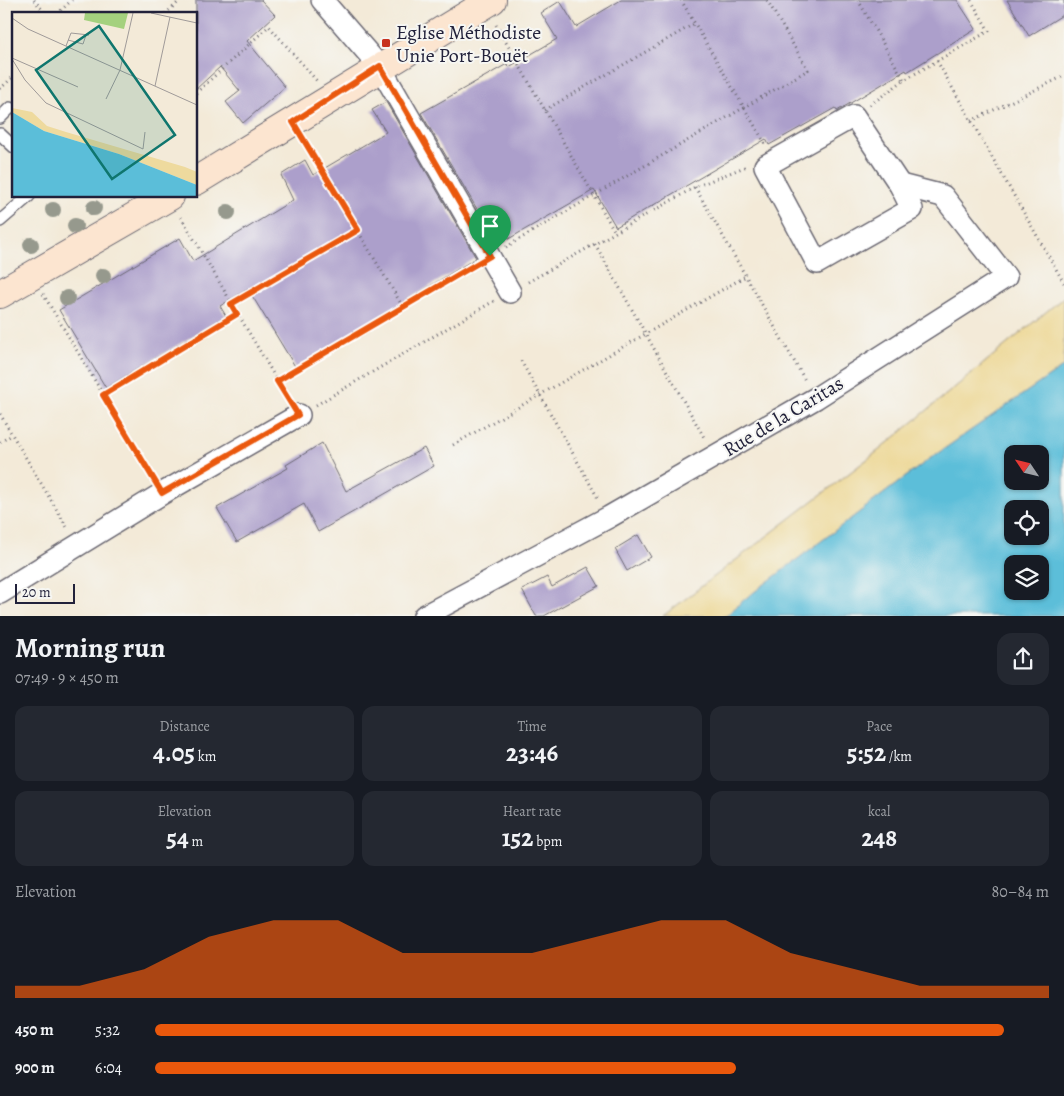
<!DOCTYPE html>
<meta charset="utf-8">
<style>
body{margin:0;font-family:Alegreya,serif;background:#242831;color:#f1f3f6;height:100vh;display:flex;flex-direction:column;font-size:19px;white-space:nowrap}
*{box-sizing:border-box;margin:0}
p{font-size:16px;color:#9ea1a6}
.icon{flex:none;width:28px;height:28px;fill:none;stroke:currentColor;stroke-width:2;stroke-linecap:round;stroke-linejoin:round}
.map{position:relative;height:616px;overflow:hidden}
.panel{display:flex;flex-direction:column;background:#171b24;flex:1}
.panel>*{flex:none}
.needle{width:32px;rotate:305deg}
.tools{position:absolute;left:1004px;top:445px;display:grid;gap:10px}
.tools a{display:grid;place-items:center;width:45px;height:45px;border-radius:10px;background:#171b24;box-shadow:0 1px 4px #0004;font-size:25px}
.scale{position:absolute;left:15px;bottom:12px;width:60px;box-sizing:border-box;padding-left:5px;border:2px solid #22223b;border-top:0;font-size:14px;line-height:18px;white-space:nowrap;color:#22223b;-webkit-text-stroke:4px #f6f6f2;paint-order:stroke}
.pin{position:absolute;display:grid;place-items:center;width:42px;height:42px;color:#fff;margin:-51px -21px;border-radius:50% 50% 50% 0;rotate:-45deg;box-shadow:0 0 5px #0007}
.pin .icon{rotate:45deg}
.round{display:grid;place-items:center;flex:none;width:52px;height:52px;border-radius:15px;background:#242831}
.headline{display:flex;align-items:center;justify-content:space-between;height:85px;padding:0 15px}
h1{font-size:28px;font-weight:700;line-height:38px}
.stats{display:grid;grid-template-columns:repeat(3,1fr);gap:8px;height:85px;padding:5px 15px}
.stats div{display:grid;align-content:center;border-radius:12px;background:#242831;text-align:center}
.stats b{font-size:25px;font-weight:700}
.stats small{font-size:14px;font-weight:400}
.stats p{font-size:14px}
.chart{height:140px;padding:10px 15px}
.chart p{display:flex;justify-content:space-between}
.chart svg{width:100%;height:90px;margin-top:5px;fill:#ea580c;opacity:.7}
ul{padding:0 15px;list-style:none;font-size:16px}
li{display:grid;grid-template-columns:80px 60px 1fr;align-items:center;height:38px}
li i{height:12px;border-radius:6px;background:#ea580c}
.map>svg:first-child{display:block}
.sand{fill:#eeda9e;stroke:#887e6c}
.water{fill:#5bbed9;stroke:#3e708a;fill-rule:evenodd}
.building{fill:#ac9fcb}
.lines{fill:none;stroke-linecap:round;stroke-linejoin:round}
.lane-casing{stroke:#6b6872;stroke-width:14}
.street-casing{stroke:#6b6872;stroke-width:24}
.secondary-casing{stroke:#6b6872;stroke-width:30}
.path{stroke:#6b6872;stroke-width:3;stroke-dasharray:1 4;stroke-linecap:butt}
.lane{stroke:#fff;stroke-width:11}
.street{stroke:#fff;stroke-width:21}
.secondary{stroke:#fce5d0;stroke-width:28}
.tree{fill:#96998d}
.route-casing{stroke:#fff;stroke-width:10}
.route{stroke:#ea580c;stroke-width:6}
.poi-dot{fill:#c8321e;stroke:#f6f6f2;stroke-width:2}
.labels{text-anchor:middle;stroke-width:4;stroke-linejoin:round;paint-order:stroke}
.poi-label{font-size:20px;fill:#22223b;stroke:#f6f6f2;text-anchor:start}
.street-label{font-size:20px;fill:#22223b;stroke:#f6f6f2}
.inset-road{fill:none;stroke:#9f9a99;stroke-width:1}
.view{fill:#0f766e;fill-opacity:0.15;stroke:#0f766e;stroke-width:2.5}
.inset-edge{fill:none;stroke:#22223b;stroke-width:2.5}
</style>
<div class="map">
<svg width="1064" height="616" viewBox="0 0 1064 616">
<rect width="100%" height="100%" fill="#f6f6f2"/>
<filter id="ink" filterUnits="userSpaceOnUse"><feTurbulence type="fractalNoise" baseFrequency=".02" numOctaves="2"/><feDisplacementMap in="SourceGraphic" scale="10" xChannelSelector="R" yChannelSelector="G"/><feConvolveMatrix kernelMatrix="1 2 1 2 8 2 1 2 1" color-interpolation-filters="sRGB"/></filter>
<filter id="wash" filterUnits="userSpaceOnUse"><feTurbulence type="fractalNoise" baseFrequency=".0096" numOctaves="4" result="noise"/><feDisplacementMap in="SourceGraphic" scale="20" xChannelSelector="R" yChannelSelector="G"/><feGaussianBlur stdDeviation="1.12" result="paint"/><feColorMatrix in="noise" values="0 0 0 0 0 0 0 0 0 0 0 0 0 0 0 0 0 1.4 0 .05"/><feComposite in="paint" operator="in"/></filter>
<g filter="url(#wash)">
<rect width="100%" height="100%" fill="#f3ead8"/>
<path class="sand" d="M 1064,297 L 1064,366 L 928,460 L 745,599 L 726,616 L 663,616 L 878,451 Z"/>
<path class="water" d="M 1064,366 L 1064,616 L 726,616 L 745,599 L 928,460 ZM 1012,454 L 1040,454 L 1040,481 L 1012,481 ZM 1012,509 L 1040,509 L 1040,536 L 1012,536 ZM 1012,564 L 1040,564 L 1040,591 L 1012,591 Z"/>
<g id="blocks">
<g class="building">
<path d="M 196,0 L 261,0 L 275,15 L 247,41 L 285,87 L 243,123 L 226,102 L 240,91 L 220,67 L 196,89 Z"/>
<path d="M 621,0 L 957,0 L 976,29 L 907,72 L 906,70 L 837,111 L 835,108 L 769,145 L 766,139 L 616,227 L 594,190 L 498,245 L 421,113 L 507,64 L 509,67 L 557,39 L 541,13 L 560,1 L 576,27 Z"/>
<path d="M 1007,0 L 1064,0 L 1064,14 L 1029,36 Z"/>
<path d="M 386,102 L 476,258 L 296,368 L 248,289 L 220,306 L 226,316 L 106,388 L 59,310 L 180,238 L 193,261 L 293,200 L 281,175 L 305,160 L 313,175 L 386,132 L 372,110 Z"/>
<path d="M 322,443 L 346,491 L 424,448 L 434,466 L 318,532 L 304,504 L 237,542 L 217,508 L 288,468 L 286,465 Z"/>
<path d="M 638,535 L 651,557 L 627,571 L 615,549 Z"/>
<path d="M 588,567 L 599,586 L 544,616 L 536,616 L 522,590 L 547,577 L 552,587 Z"/>
</g>
</g>
</g>
<g filter="url(#ink)">
<use href="#blocks" fill-opacity="0" stroke="#6b6872" stroke-width="1"/>
<g class="lines">
<defs>
<g id="lane">
<path d="M 0,118 L 10,108"/>
<path d="M 0,134 L 14,147"/>
<path d="M 0,221 L 29,196"/>
</g>
<g id="street">
<path d="M 322,0 L 380,67 L 510,292"/>
<path d="M 854,116 L 900,185 L 912,209 L 817,263 L 765,166 Z"/>
<path d="M 0,593 L 163,493 L 299,415"/>
<path d="M 424,616 L 609,517 L 816,398 L 1006,277 L 943,196 L 900,185"/>
</g>
<g id="secondary">
<path d="M 196,181 L 492,0"/>
<path d="M 0,294 L 170,196"/>
</g>
</defs>
<use href="#lane" class="lane-casing"/>
<use href="#street" class="street-casing"/>
<use href="#secondary" class="secondary-casing"/>
<g class="path">
<path d="M 34,0 L 46,14"/>
<path d="M 681,0 L 766,145"/>
<path d="M 858,0 L 904,80"/>
<path d="M 57,14 L 72,0"/>
<path d="M 165,14 L 181,0"/>
<path d="M 496,25 L 615,232"/>
<path d="M 937,61 L 1064,283"/>
<path d="M 0,89 L 14,76"/>
<path d="M 196,93 L 269,26 L 317,81"/>
<path d="M 870,105 L 904,80 L 989,31 L 971,0"/>
<path d="M 545,110 L 694,24"/>
<path d="M 971,121 L 1064,76"/>
<path d="M 305,142 L 403,307"/>
<path d="M 695,187 L 806,382"/>
<path d="M 181,217 L 288,399"/>
<path d="M 595,244 L 705,439"/>
<path d="M 506,247 L 808,70 L 767,0"/>
<path d="M 528,282 L 695,187 L 747,166"/>
<path d="M 43,294 L 152,476"/>
<path d="M 231,304 L 358,230"/>
<path d="M 521,361 L 599,500"/>
<path d="M 277,381 L 473,266"/>
<path d="M 103,395 L 237,314"/>
<path d="M 316,405 L 494,301"/>
<path d="M 0,414 L 68,529"/>
<path d="M 0,442 L 12,435"/>
<path d="M 453,445 L 746,276"/>
</g>
<use href="#lane" class="lane"/>
<use href="#street" class="street"/>
<use href="#secondary" class="secondary"/>
</g>
<g class="tree">
<circle cx="94" cy="208" r="8"/>
<circle cx="53" cy="210" r="8"/>
<circle cx="228" cy="212" r="8"/>
<circle cx="75" cy="226" r="8"/>
<circle cx="31" cy="245" r="8"/>
<circle cx="103" cy="276" r="8"/>
<circle cx="67" cy="298" r="8"/>
</g>
</g>
<g class="lines" filter="url(#ink)">
<defs>
<path id="route" d="M 380,66 L 490,256 L 277,381 L 298,415 L 162,493 L 103,395 L 237,314 L 231,304 L 358,230 L 293,122 Z"/>
</defs>
<use href="#route" class="route-casing"/>
<use href="#route" class="route"/>
</g>
<rect class="poi-dot" x="381" y="38" width="10" height="10" rx="2.5"/>
<g class="labels">
<g class="poi-label">
<text x="396" y="39">Eglise Méthodiste<tspan x="396" dy="23">Unie Port-Bouët</tspan></text>
</g>
<g class="street-label">
<text transform="translate(783 416) rotate(-31)" y="7">Rue de la Caritas</text>
</g>
</g>
<g transform="translate(12 12)">
<rect width="185" height="185" fill="#f3ead8"/>
<path d="M 73,1 L 116,1 L 112,17 L 72,8 Z" fill="#a4d17e"/>
<path d="M 0,96 L 20,100 L 35,114 L 54,120 L 173,155 L 185,160 L 185,173 L 107,142 L 32,119 L 0,100 Z" fill="#eeda9e"/>
<path d="M 0,100 L 32,119 L 107,142 L 185,173 L 185,184 L 0,184 Z" fill="#5bbed9"/>
<path class="inset-road" d="M 139,1 L 185,11M 0,6 L 16,17 L 185,93M 56,28 L 71,32 L 74,23M 54,34 L 59,21 L 77,23M 0,46 L 66,75M 0,47 L 13,68 L 34,91 L 131,137 L 133,120M 143,74 L 158,5M 94,87 L 108,58 L 121,1"/>
<path class="view" d="M 87,14 L 163,123 L 100,167 L 24,58 Z"/>
<rect width="185" height="185" class="inset-edge"/>
</g>
</svg>
<div class="tools">
<a><svg class="needle" viewBox="-14 -14 28 28"><path d="M0-13l5 13h-10z" fill="#e53935"/><path d="M0 13l5-13h-10z" fill="#9ea1a6"/></svg></a>
<a><svg class="icon" aria-label="locate" viewBox="0 0 24 24"><circle cx="12" cy="12" r="6"/><path d="M12 2v4M12 18v4M2 12h4M18 12h4"/></svg></a>
<a><svg class="icon" aria-label="layers" viewBox="0 0 24 24"><path d="M12 4l9 5-9 5-9-5zM3 14l9 5 9-5"/></svg></a>
</div>
<div class="scale">20 m</div>
<div class="pin" style="left:490px;top:256px;background:#1e9e55"><svg class="icon" aria-label="arrive" viewBox="0 0 24 24"><path d="M6 21V4h12l-3 4 3 4H6"/></svg></div>
</div>
<section class="panel">
<div class="headline"><div><h1>Morning run</h1><p>07:49 · 9 × 450 m</p></div><a class="round"><svg class="icon" aria-label="share" viewBox="0 0 24 24"><path d="M12 15V3M7 8l5-5 5 5M5 13v7h14v-7"/></svg></a></div>
<div class="stats">
<div><p>Distance</p><b>4.05<small> km</small></b></div>
<div><p>Time</p><b>23:46</b></div>
<div><p>Pace</p><b>5:52<small> /km</small></b></div>
</div>
<div class="stats">
<div><p>Elevation</p><b>54<small> m</small></b></div>
<div><p>Heart rate</p><b>152<small> bpm</small></b></div>
<div><p>kcal</p><b>248</b></div>
</div>
<div class="chart"><p><span>Elevation</span>80–84 m</p>
<svg viewBox="0 0 160 44" preserveAspectRatio="none"><path d="M0 44V38L10 38L20 30L30 14L40 6L50 6L60 22L70 22L80 22L90 14L100 6L110 6L120 22L130 30L140 38L150 38L160 38V44z"/></svg>
</div>
<ul>
<li><b>450 m</b>5:32<i style="width:95%"></i></li>
<li><b>900 m</b>6:04<i style="width:65%"></i></li>
</ul>
</section>
